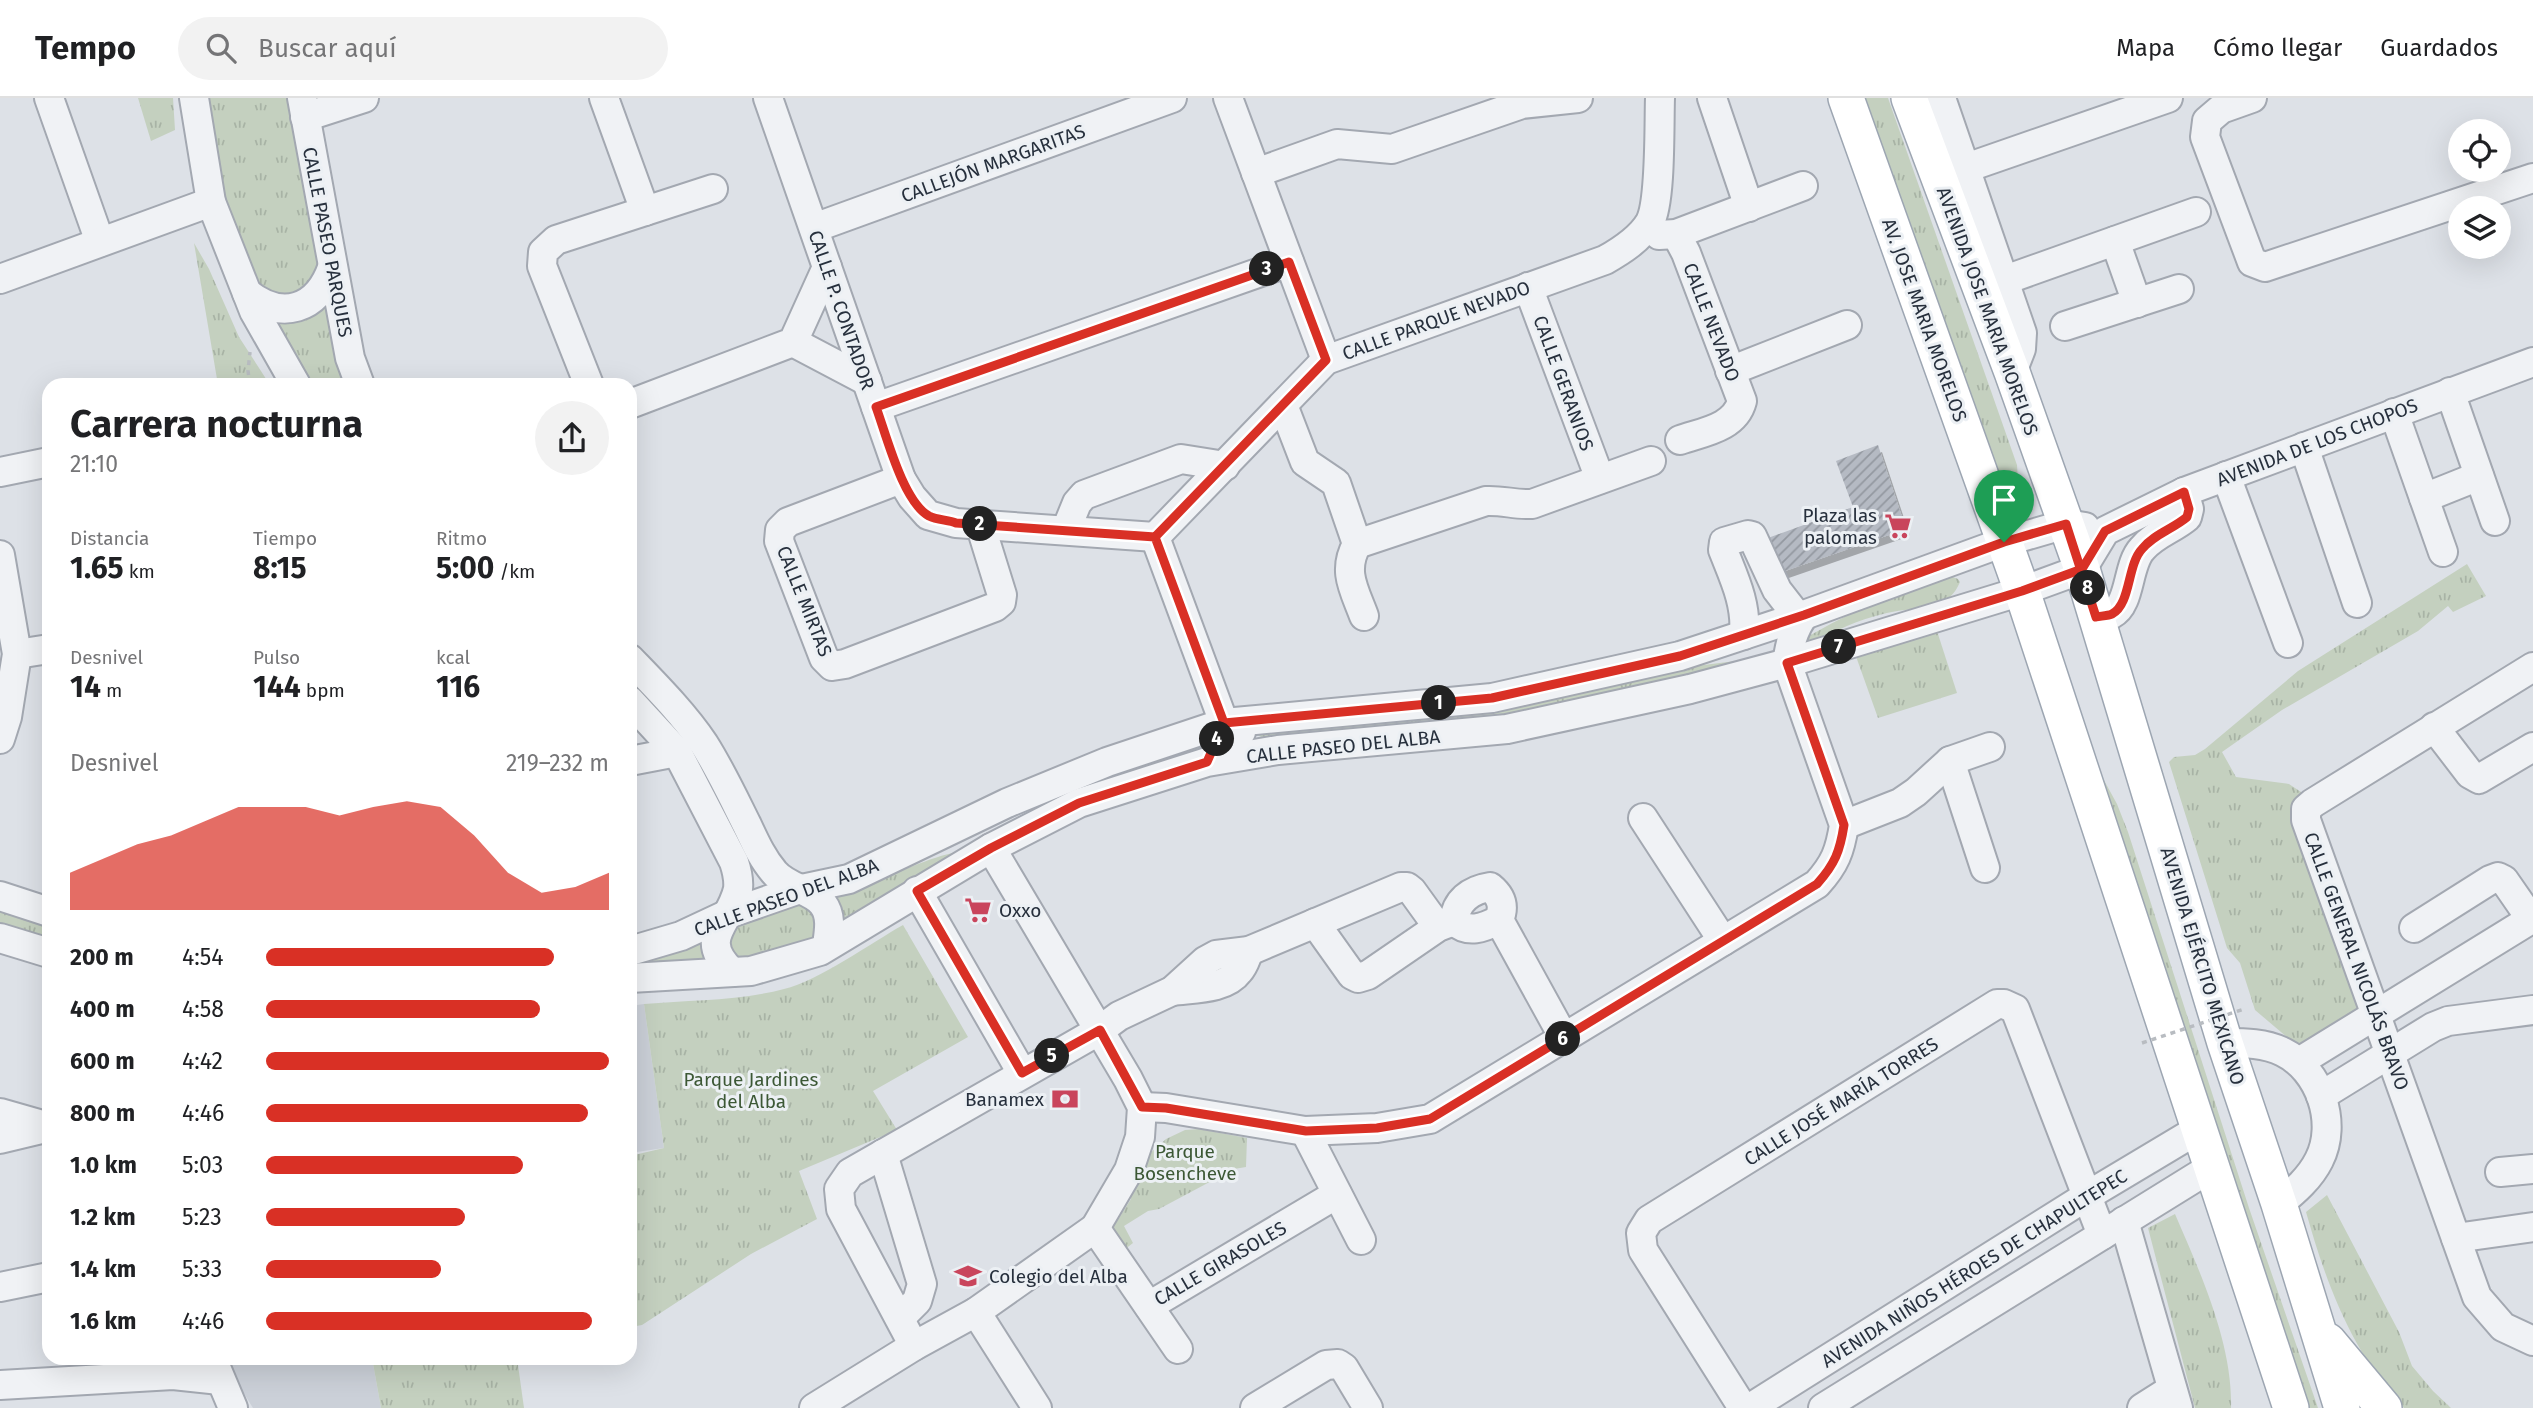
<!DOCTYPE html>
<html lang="es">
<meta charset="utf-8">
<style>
body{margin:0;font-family:"Fira Sans",sans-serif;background:#f2f2f2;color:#202124;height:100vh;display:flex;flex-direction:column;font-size:26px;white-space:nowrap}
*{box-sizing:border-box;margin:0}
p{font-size:23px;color:#757577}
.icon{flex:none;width:38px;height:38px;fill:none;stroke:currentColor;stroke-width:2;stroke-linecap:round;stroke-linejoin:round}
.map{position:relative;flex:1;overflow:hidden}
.details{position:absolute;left:42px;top:280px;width:595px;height:987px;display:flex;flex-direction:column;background:#fff;border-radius:21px;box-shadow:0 7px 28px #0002}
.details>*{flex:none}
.controls{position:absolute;left:2448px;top:21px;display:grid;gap:14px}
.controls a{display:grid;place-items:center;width:63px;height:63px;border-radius:50%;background:#fff;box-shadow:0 7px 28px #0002;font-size:35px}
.pin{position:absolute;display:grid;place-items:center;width:60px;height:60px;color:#fff;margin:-72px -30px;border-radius:50% 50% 50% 0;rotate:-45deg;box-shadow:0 0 7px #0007}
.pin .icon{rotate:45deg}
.km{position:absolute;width:35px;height:35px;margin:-18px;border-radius:50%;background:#222;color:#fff;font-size:19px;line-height:35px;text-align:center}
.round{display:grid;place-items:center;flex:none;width:74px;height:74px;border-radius:37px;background:#f2f2f2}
.head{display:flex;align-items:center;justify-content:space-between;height:119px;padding:0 28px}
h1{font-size:38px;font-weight:700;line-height:52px}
.stats{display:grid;grid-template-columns:repeat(3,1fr);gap:10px;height:119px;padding:7px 28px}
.stats div{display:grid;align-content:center}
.stats b{font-size:30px;font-weight:700}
.stats small{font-size:19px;font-weight:400}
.stats p{font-size:19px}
.chart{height:196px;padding:14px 28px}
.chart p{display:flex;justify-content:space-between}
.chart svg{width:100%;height:126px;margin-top:7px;fill:#d93025;opacity:.7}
ul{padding:0 28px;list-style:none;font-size:23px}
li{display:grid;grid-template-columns:112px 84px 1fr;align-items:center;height:52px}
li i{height:18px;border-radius:9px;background:#d93025}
header{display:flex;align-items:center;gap:42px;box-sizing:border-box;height:98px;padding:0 35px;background:#fff;border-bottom:2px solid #e0e0e0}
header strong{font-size:33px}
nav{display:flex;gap:38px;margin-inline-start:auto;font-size:24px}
.search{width:490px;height:63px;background:#f2f2f2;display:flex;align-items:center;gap:18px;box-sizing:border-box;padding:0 24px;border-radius:38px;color:#757577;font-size:26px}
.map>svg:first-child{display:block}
.built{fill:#cbd0d8}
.grass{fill:url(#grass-tufts)}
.building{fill:url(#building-hatch);filter:url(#shadow)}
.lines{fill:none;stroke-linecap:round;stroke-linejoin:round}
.minor-casing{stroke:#a3a8b1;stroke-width:32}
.major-casing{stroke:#9da6b2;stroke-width:38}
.path{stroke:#b8bcc1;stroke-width:3.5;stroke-dasharray:5 5;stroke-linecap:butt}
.minor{stroke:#f0f2f5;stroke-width:28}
.major{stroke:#fff;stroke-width:35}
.path-bridge{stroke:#b8bcc1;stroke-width:3.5;stroke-dasharray:5 5;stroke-linecap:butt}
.route-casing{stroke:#fff;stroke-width:14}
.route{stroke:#d93025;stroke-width:9}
.labels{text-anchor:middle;stroke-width:6;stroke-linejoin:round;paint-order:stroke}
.street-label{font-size:19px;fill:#27303d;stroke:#ecf0f4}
.poi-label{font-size:19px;fill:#27303d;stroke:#ecf0f4;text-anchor:end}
.park-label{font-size:19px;fill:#3c5835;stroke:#ecf0f4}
</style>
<header>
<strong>Tempo</strong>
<div class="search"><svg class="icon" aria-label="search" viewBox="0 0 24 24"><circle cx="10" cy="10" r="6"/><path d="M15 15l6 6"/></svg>Buscar aquí</div>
<nav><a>Mapa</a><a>Cómo llegar</a><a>Guardados</a></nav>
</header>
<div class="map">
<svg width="2533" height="1310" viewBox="0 0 2533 1310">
<defs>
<pattern id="grass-tufts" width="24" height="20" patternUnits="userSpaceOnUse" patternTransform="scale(1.75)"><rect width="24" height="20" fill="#c4d0bf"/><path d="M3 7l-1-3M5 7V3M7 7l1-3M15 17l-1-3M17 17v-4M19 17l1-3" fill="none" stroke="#a8b3a5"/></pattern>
<pattern id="building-hatch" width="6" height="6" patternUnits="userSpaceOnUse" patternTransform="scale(1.75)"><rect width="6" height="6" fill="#b5bac3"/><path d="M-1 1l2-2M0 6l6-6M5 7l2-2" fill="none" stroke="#9398a0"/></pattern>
<filter id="shadow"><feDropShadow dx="4" dy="7" stdDeviation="0" flood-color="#0004"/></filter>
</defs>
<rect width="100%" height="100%" fill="#dde1e7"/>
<g class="built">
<path d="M 644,906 L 664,1050 L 630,1055 L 630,908 Z"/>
<path d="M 227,1260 L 372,1260 L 381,1310 L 253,1310 L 232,1276 Z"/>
</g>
<g class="grass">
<path d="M 138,0 L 173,0 L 175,32 L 151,43 Z"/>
<path d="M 201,0 L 291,0 L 323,170 L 295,201 L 255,196 L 218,104 Z"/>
<path d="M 1855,0 L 1888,0 L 2017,367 L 2018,382 L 2014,413 L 2008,417 Z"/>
<path d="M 194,145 L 209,171 L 239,239 L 270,287 L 218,287 Z"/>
<path d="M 330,197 L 355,287 L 302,287 L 271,223 Z"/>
<path d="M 2467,466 L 2486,498 L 2453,514 L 2448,508 L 2418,533 L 2282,612 L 2222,654 L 2236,679 L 2289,686 L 2304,696 L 2373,902 L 2357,910 L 2348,925 L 2312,942 L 2295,946 L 2255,912 L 2240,865 L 2227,850 L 2169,664 L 2174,659 L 2195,657 L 2205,651 L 2298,573 Z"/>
<path d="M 1945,476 L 1958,481 L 1960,484 C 1957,491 1953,497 1947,501 C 1929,513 1903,510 1883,516 C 1871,519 1858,523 1847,528 C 1826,537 1820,545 1796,546 C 1843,516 1894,496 1945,476 Z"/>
<path d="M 1937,533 L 1957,595 L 1878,620 L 1853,550 Z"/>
<path d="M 1759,560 L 1543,616 L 1265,641 L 1250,633 L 1435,615 L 1696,568 Z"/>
<path d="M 1210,641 L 1210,645 L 1201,652 L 1000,738 L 1045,701 Z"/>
<path d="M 2083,644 L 2117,706 L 2128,734 L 2249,1110 L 2318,1310 L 2305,1310 Z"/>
<path d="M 972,752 L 890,793 L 841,822 L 831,798 C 847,793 863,788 879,782 C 910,770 938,755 972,752 Z"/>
<path d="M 808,804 L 816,808 L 816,841 L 737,866 L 722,841 C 738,815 780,809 808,804 Z"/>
<path d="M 0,812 L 49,830 L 49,849 L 0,829 Z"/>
<path d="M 903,827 L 968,939 L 873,993 L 897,1032 L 799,1073 L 817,1121 L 751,1156 L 642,1227 L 631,1229 L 630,1189 L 634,1187 L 630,1143 L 630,1058 L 664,1050 L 644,906 C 690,902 739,903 784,891 C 818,883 871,845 903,827 Z"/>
<path d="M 707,843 L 714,869 L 630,876 L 630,863 Z"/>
<path d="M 1199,1031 L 1247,1040 L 1246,1069 L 1234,1071 L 1159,1111 L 1148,1113 L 1124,1128 L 1133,1145 L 1120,1155 L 1112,1131 L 1131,1101 L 1130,1088 L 1147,1058 L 1166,1041 L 1185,1032 Z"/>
<path d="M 2327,1097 L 2399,1234 L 2412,1268 L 2433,1293 L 2451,1310 L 2404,1310 C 2352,1255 2326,1185 2306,1114 Z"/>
<path d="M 2175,1116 C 2200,1174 2233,1246 2231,1310 L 2195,1310 L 2148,1130 Z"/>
<path d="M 372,1260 L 517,1260 L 524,1310 L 381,1310 Z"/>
</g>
<path class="building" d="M 1878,347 L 1906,431 L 1779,475 L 1768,440 L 1853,409 L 1836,363 Z"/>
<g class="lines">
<defs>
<g id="minor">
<path d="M 49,0 L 100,144"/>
<path d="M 194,0 L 211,104 L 254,213 L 296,287"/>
<path d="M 302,0 L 350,260 L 360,287"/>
<path d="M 604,0 L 645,113"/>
<path d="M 768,0 L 901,381 L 912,399 L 928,417 L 956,425 L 1155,439 L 1326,262 L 1605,162 C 1621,153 1640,141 1650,124 C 1661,103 1659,28 1660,0"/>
<path d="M 1228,0 L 1326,262"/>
<path d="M 1712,0 L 1749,109"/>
<path d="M 1941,0 L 2022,235 L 2021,251 L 2012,274"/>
<path d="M 2252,0 L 2221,11 L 2207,23 L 2205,39 L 2252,164 L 2265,169 L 2533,80"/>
<path d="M 305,19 L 364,0"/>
<path d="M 1966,70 L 2168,0"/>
<path d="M 1256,75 L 1337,46 L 1392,51 L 1522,6 L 1578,0"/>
<path d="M 814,130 L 1172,0"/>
<path d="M 1676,136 L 1686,155 L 1742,303 C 1735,330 1703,334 1680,342"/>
<path d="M 1659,137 L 1676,136 L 1803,88"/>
<path d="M 2115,143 L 2137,205"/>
<path d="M 0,181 L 211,104"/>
<path d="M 2005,182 L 2196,114"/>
<path d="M 1528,189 L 1600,381"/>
<path d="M 247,195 C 282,223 317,212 332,170"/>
<path d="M 2065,228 L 2179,191"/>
<path d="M 793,244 L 867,283"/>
<path d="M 1730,273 L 1847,227"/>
<path d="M 589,287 L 542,168 L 543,154 L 556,142 L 713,91"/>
<path d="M 2450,294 L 2495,423"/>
<path d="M 630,306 L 793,244 L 827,169"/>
<path d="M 1283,307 L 1305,364 L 1336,385 L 1357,446 C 1342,473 1354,491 1364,518"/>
<path d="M 876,309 L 1289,164"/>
<path d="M 2394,315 L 2443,454"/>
<path d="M 2304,349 L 2357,505"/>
<path d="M 0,374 L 49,364"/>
<path d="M 2226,378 L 2288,545"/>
<path d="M 901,381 L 788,424 L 780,432 L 779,443 L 824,560 L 832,568 L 845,566 L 995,509 L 1001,504 L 1002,497 L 980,426"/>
<path d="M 2424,400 L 2479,378"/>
<path d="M 1066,432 L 1077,405 L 1084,397 L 1181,361 L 1225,368"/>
<path d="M 1155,439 L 1224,625 L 1241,634"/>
<path d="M 1357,446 L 1486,403 C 1502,402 1516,407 1532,406 L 1651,363"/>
<path d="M 0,457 L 17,556 L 7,619 L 0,641"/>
<path d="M 2096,519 C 2100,518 2108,518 2112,516 C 2131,506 2127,467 2142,451 C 2154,436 2173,431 2187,419 L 2189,411 L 2184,394"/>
<path d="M 1744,537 C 1747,506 1734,480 1723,452 L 1724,444 L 1748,437 L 1752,438 L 1777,492 L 1798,519"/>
<path d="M 17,556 L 49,551"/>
<path d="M 630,561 C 656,588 683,615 704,646 C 720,671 734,701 747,727 C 755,744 762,760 774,774 C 787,790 813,792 823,806 C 832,818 829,833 827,847"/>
<path d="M 2533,569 L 2313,705 L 2306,711 L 2306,722 L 2477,1199 L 2503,1229 L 2533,1243"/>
<path d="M 630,603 L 677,654 L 734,764 C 737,773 739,782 738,791 C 730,827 696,839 732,874"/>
<path d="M 2434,629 L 2470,676 L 2479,681 L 2533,649"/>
<path d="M 630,663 L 677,654"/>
<path d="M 1950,663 L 1985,770"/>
<path d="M 1643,720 L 1723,843"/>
<path d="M 1844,727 L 1900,705 L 1916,694 L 1950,663 L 1990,649"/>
<path d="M 917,793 L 1022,975"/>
<path d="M 0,798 L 49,814"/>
<path d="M 1454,823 C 1456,803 1470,792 1490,789 C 1501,798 1505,808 1499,822 L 1564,940"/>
<path d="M 1454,823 C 1468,836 1483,830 1499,822"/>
<path d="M 1315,825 L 1352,877 L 1358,880 L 1368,877 L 1438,829 L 1454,823"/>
<path d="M 2414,830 L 2490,782 L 2498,779 L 2504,782 L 2531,821"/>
<path d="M 0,840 L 49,855"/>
<path d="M 630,853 L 681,838 L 728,816 L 797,792 L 849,781 L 1007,705 L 1107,664 L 1224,625 L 1492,600 L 1680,558 L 1804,517 L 2004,444 L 2066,426 L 2085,429"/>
<path d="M 630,880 L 751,873 L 820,853 L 991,750 L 1079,705 L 1207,664 L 1278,652 L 1507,631 L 1690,591 L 1787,565 L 2022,493 L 2082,471 L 2105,433 L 2184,394 L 2533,264"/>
<path d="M 1172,893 C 1193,890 1225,892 1239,873 C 1244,868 1246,860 1249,853"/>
<path d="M 2225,945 C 2245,945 2265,945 2283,954 C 2320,972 2338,1025 2319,1062 C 2310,1080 2295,1093 2279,1106"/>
<path d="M 2299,964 L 2533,820"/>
<path d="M 2321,998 L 2433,929 L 2448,923 L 2533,912"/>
<path d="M 1142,1009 L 1166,1010 L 1305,1033 L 1377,1030 L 1430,1021 L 1817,786 C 1835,766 1840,753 1844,727 L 1787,565 C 1790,546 1793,532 1804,517"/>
<path d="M 0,1015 L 49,1029"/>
<path d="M 1305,1033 L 1361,1142"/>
<path d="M 0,1041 L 46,1030"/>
<path d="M 883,1056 L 922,1186 L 917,1203 L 900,1220"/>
<path d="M 2500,1074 L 2533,1071"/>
<path d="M 2124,1123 L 2178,1310"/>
<path d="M 1095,1130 L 1178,1251"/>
<path d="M 2456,1140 L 2533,1129"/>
<path d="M 0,1189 L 49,1179"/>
<path d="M 1149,1208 L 1337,1096"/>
<path d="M 976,1214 L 1037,1310"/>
<path d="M 914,1248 L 841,1111 L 839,1091 L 850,1075 L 1100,932 L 1119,918 L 1172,893 L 1205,863 L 1216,857 L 1249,853 L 1401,789 L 1407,789 L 1412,793 L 1438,829"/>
<path d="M 212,1260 L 233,1310"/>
<path d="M 0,1287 L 173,1277 L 220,1282"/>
<path d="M 814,1310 L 914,1248 L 976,1214 L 1095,1130 L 1129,1072 L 1140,1039 L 1142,1009 L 1128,981 L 991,750"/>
<path d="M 1255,1310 L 1326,1267 L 1338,1266 L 1344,1270 L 1368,1310"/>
<path d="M 1743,1310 L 1643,1152 L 1641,1135 L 1649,1122 L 1997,906 L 2004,906 L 2015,911 L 2102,1137"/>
<path d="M 1750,1310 L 2087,1098 L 2199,1031"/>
<path d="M 1823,1310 L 2212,1069"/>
<path d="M 2142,1310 L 2172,1291"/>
</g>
<g id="major">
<path d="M 1846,0 L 2022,493 L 2291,1310"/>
<path d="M 1909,0 L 2012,274 L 2082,471 L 2225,945 L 2279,1106 L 2342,1310"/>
<path d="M 2328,1243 L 2384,1310"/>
</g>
</defs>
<use href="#minor" class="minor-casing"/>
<use href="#major" class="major-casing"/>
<path class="path" d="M 250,287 L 248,273 L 250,254"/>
<use href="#minor" class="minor"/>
<use href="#major" class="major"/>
<path class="path-bridge" d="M 2142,945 L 2244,911"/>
</g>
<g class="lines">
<defs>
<path id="route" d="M 2004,444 L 1804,517 L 1680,558 L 1492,600 L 1224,625 L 1155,439 L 956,425 C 948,422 937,422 929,418 C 903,404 886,336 876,309 L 1289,164 L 1326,262 L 1155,439 L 1224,625 L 1207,664 L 1079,705 L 991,750 L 917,793 L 1022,975 L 1100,932 L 1142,1009 L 1166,1010 L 1306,1033 L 1377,1030 L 1430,1021 L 1817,786 C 1835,766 1840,753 1844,727 L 1787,565 L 2022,493 L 2082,471 L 2105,433 L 2184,394 L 2189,411 L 2187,419 C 2173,431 2154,436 2142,451 C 2127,467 2131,506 2112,516 C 2108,518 2100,518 2096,519 L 2066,426 L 2004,444"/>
</defs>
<use href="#route" class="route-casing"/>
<use href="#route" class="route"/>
</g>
<defs>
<symbol id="supermarket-bare" viewBox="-9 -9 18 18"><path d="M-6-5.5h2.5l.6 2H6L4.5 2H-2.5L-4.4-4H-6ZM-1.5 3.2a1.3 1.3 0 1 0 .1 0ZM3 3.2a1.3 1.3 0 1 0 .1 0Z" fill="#c9455c" stroke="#ecf0f4" stroke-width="2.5" paint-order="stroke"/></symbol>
<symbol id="bank-bare" viewBox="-9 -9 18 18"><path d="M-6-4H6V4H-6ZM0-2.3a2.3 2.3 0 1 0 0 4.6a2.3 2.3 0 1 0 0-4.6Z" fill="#c9455c" stroke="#ecf0f4" stroke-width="2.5" paint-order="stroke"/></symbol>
<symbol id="school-bare" viewBox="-9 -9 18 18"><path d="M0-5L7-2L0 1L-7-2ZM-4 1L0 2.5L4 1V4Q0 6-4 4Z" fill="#c9455c" stroke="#ecf0f4" stroke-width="2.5" paint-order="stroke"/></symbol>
</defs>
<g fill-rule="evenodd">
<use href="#supermarket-bare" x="1879" y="409" width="38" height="38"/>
<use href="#supermarket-bare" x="959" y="793" width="38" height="38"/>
<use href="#bank-bare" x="1046" y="982" width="38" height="38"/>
<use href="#school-bare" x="949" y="1159" width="38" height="38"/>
</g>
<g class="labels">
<g class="street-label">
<text transform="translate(993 65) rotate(-20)" y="7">CALLEJÓN MARGARITAS</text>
<text transform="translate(328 144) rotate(79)" y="7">CALLE PASEO PARQUES</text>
<text transform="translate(842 212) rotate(71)" y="7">CALLE P. CONTADOR</text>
<text transform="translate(1988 213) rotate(70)" y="7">AVENIDA JOSE MARIA MORELOS</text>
<text transform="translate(1436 222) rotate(-20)" y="7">CALLE PARQUE NEVADO</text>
<text transform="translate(1925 222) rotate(70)" y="7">AV. JOSE MARIA MORELOS</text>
<text transform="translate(1712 224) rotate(69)" y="7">CALLE NEVADO</text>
<text transform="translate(1564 285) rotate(70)" y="7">CALLE GERANIOS</text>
<text transform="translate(2317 344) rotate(-21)" y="7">AVENIDA DE LOS CHOPOS</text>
<text transform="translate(805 503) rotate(68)" y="7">CALLE MIRTAS</text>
<text transform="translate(1343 648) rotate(-6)" y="7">CALLE PASEO DEL ALBA</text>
<text transform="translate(786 799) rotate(-20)" y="7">CALLE PASEO DEL ALBA</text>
<text transform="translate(2357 863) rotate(70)" y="7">CALLE GENERAL NICOLÁS BRAVO</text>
<text transform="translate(2203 868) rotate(73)" y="7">AVENIDA EJÉRCITO MEXICANO</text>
<text transform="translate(1841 1003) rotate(-32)" y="7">CALLE JOSÉ MARÍA TORRES</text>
<text transform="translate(1220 1165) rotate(-30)" y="7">CALLE GIRASOLES</text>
<text transform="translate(1974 1170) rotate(-32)" y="7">AVENIDA NIÑOS HÉROES DE CHAPULTEPEC</text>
</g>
<g class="poi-label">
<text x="1877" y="424">Plaza las<tspan x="1877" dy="22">palomas</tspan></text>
<text x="999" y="819" text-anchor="start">Oxxo</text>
<text x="1044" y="1008">Banamex</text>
<text x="989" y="1185" text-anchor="start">Colegio del Alba</text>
</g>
<g class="park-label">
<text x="751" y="988">Parque Jardines<tspan x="751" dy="22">del Alba</tspan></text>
<text x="1185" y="1060">Parque<tspan x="1185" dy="22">Bosencheve</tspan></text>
</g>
</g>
</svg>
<div class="controls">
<a><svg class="icon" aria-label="locate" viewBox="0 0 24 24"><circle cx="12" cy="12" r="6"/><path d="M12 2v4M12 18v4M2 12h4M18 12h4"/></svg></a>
<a><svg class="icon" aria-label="layers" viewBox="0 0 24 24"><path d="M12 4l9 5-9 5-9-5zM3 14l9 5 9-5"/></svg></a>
</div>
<div class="pin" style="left:2004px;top:444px;background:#1e9e55"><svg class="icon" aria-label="arrive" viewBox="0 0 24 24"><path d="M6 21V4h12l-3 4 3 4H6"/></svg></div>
<b class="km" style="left:1439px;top:605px">1</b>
<b class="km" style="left:980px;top:426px">2</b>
<b class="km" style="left:1267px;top:171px">3</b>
<b class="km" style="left:1217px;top:641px">4</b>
<b class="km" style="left:1052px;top:958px">5</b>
<b class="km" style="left:1563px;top:941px">6</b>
<b class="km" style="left:1839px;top:549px">7</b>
<b class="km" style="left:2088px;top:490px">8</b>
<section class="details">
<div class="head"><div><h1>Carrera nocturna</h1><p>21:10</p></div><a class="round"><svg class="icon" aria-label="share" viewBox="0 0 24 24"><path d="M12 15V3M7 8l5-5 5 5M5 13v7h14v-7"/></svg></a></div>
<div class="stats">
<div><p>Distancia</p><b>1.65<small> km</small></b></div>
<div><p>Tiempo</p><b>8:15</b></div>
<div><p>Ritmo</p><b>5:00<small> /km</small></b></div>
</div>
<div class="stats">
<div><p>Desnivel</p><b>14<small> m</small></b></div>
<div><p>Pulso</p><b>144<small> bpm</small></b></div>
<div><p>kcal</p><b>116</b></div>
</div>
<div class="chart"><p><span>Desnivel</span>219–232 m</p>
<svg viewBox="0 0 160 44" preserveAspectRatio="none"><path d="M0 44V31L10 26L20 21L30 18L40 13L50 8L60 8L70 8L80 11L90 8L100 6L110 8L120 18L130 31L140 38L150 36L160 31V44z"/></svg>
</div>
<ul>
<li><b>200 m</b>4:54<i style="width:84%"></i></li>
<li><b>400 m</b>4:58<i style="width:80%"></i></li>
<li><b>600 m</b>4:42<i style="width:100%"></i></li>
<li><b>800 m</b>4:46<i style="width:94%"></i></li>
<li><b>1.0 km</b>5:03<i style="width:75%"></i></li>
<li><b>1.2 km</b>5:23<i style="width:58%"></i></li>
<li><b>1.4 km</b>5:33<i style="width:51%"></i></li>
<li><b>1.6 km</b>4:46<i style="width:95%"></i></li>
</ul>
</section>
</div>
